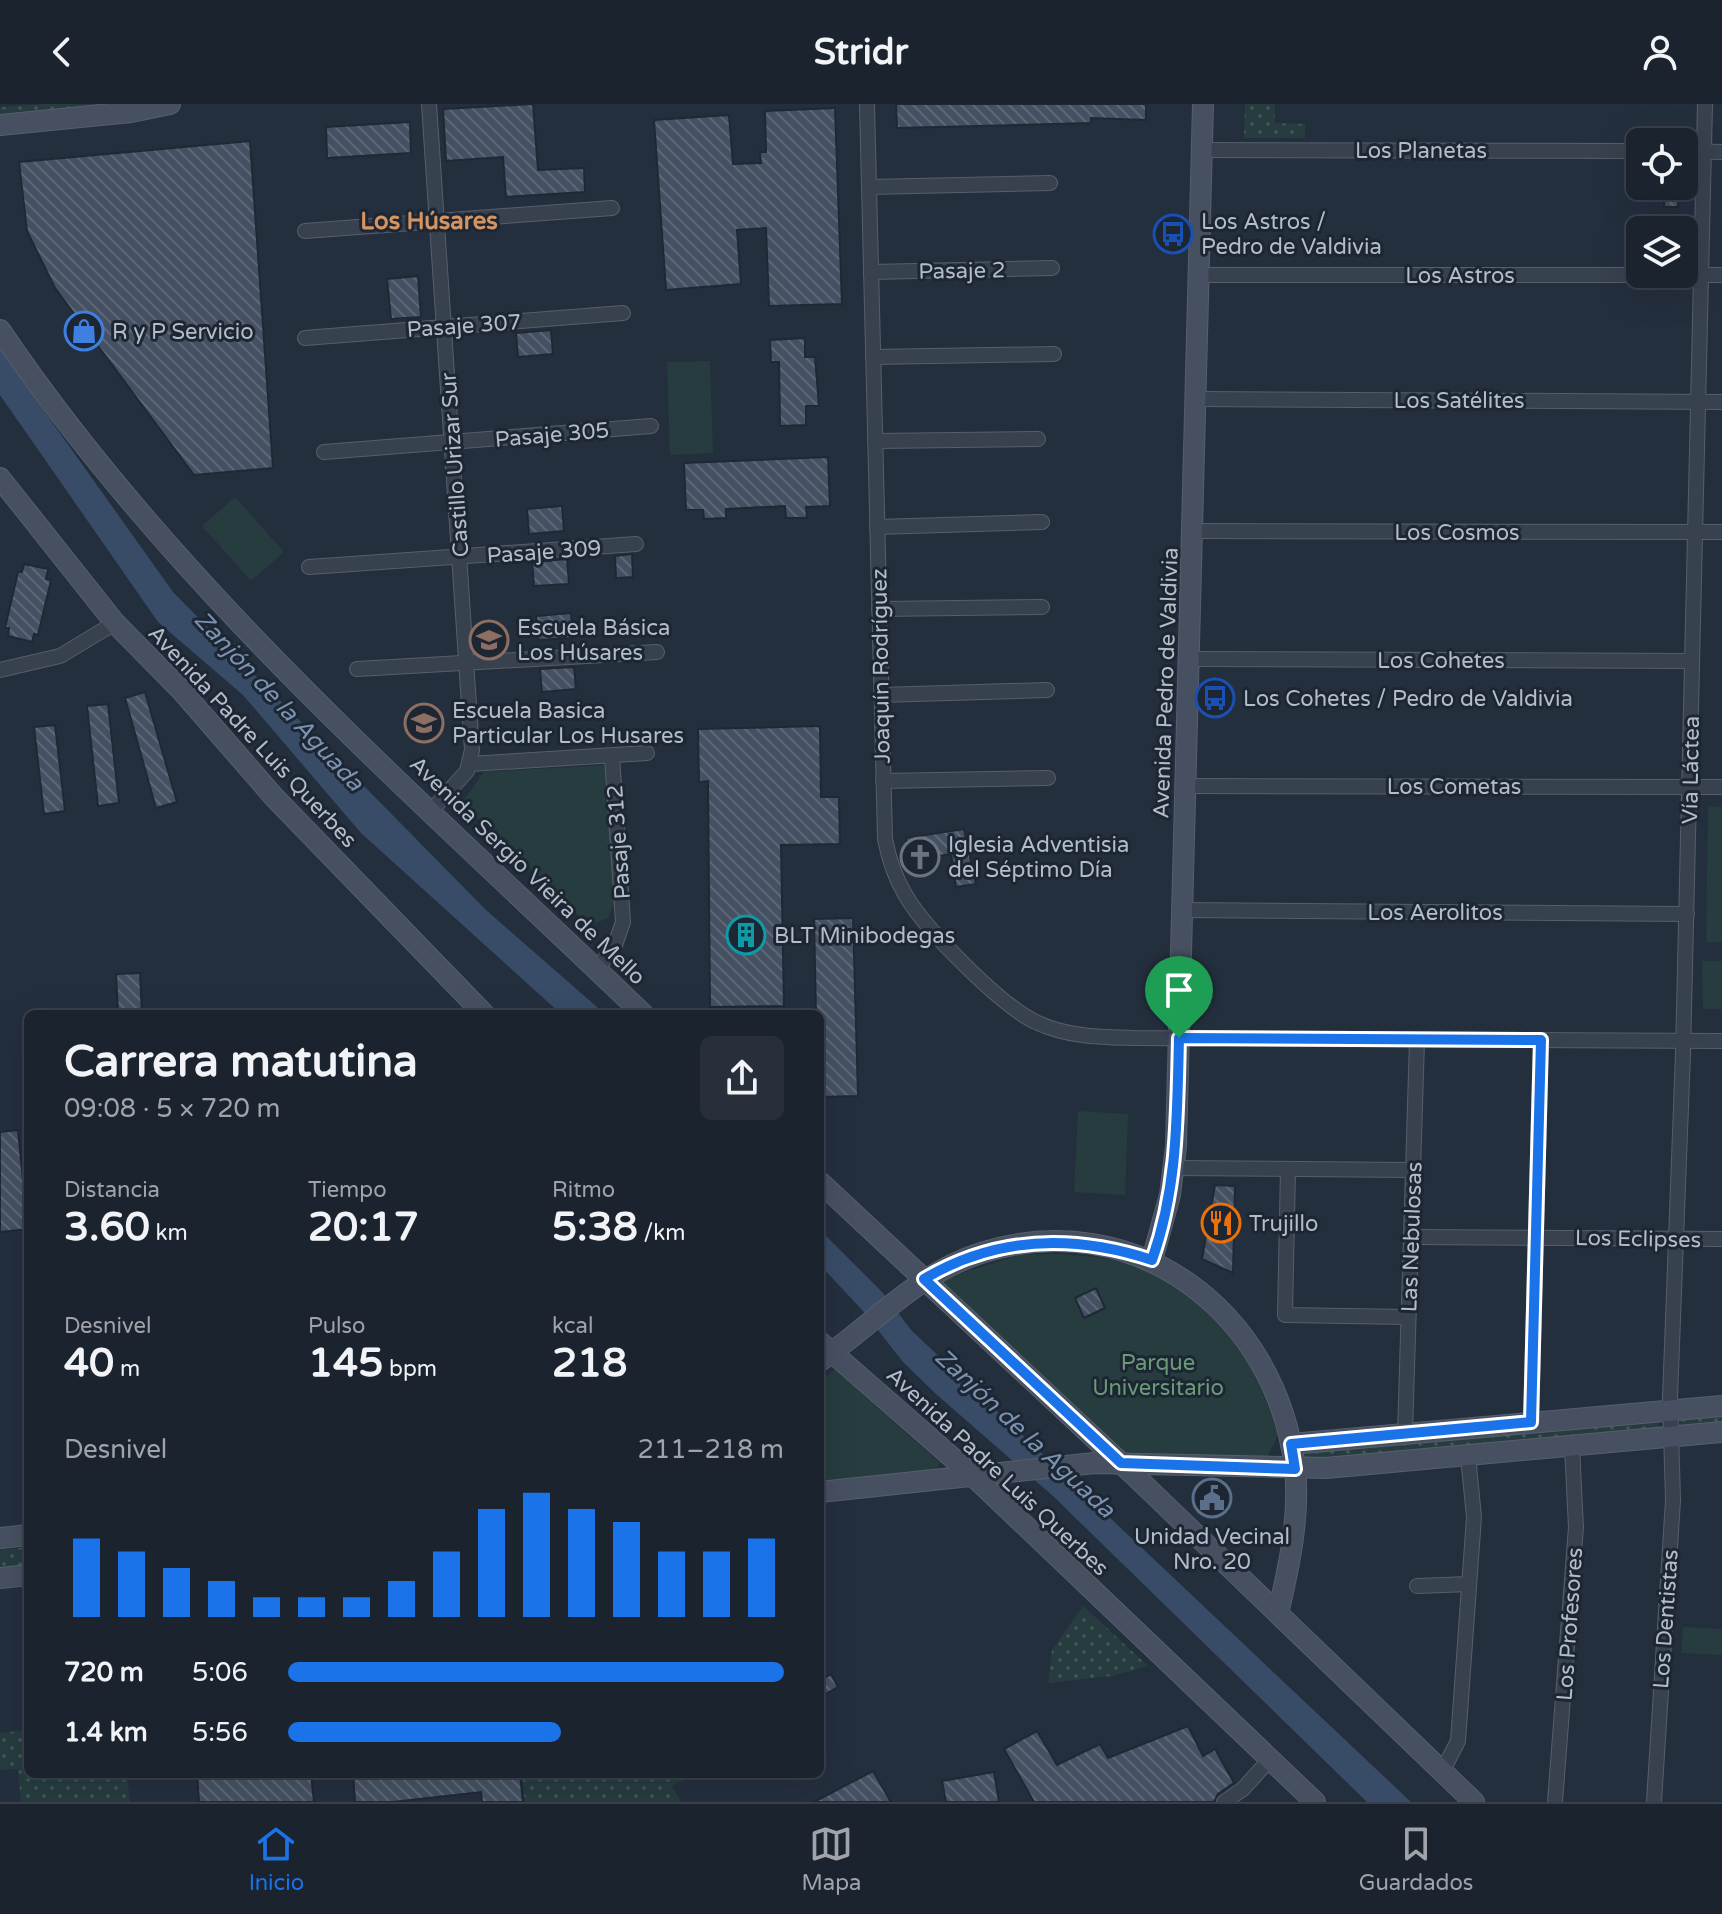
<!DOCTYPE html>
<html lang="es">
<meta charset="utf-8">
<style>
body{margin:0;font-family:"Varela Round",sans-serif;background:#282f3a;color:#f1f3f6;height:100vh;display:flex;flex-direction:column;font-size:30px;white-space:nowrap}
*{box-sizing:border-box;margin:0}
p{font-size:26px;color:#a0a4aa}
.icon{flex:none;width:44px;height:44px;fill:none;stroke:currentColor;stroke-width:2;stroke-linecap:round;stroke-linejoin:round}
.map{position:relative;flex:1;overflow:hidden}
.sheet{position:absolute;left:24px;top:906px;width:800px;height:768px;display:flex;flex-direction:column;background:#1b232e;border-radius:12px;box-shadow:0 8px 32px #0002,0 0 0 2px #39404a}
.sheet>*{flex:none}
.buttons{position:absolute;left:1626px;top:24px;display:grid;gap:16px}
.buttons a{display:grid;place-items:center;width:72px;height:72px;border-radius:12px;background:#1b232e;box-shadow:0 8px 32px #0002,0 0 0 2px #39404a;font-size:40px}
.pin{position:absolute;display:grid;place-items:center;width:68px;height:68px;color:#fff;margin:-82px -34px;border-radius:50% 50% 50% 0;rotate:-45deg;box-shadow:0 0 8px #0007}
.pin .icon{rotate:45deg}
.round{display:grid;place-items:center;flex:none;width:84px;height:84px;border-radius:12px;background:#282f3a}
.head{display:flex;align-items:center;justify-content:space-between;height:136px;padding:0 40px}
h1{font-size:44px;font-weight:800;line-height:60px}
.figures{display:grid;grid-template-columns:repeat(3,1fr);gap:12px;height:136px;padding:8px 40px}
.figures div{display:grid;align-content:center}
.figures b{font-size:40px;font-weight:800}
.figures small{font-size:22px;font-weight:400}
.figures p{font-size:22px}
.chart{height:224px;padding:16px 40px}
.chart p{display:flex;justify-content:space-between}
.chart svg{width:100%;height:144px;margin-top:8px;stroke:#1a73e8;stroke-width:6}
ul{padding:0 40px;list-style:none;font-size:26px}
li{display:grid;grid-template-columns:128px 96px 1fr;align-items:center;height:60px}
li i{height:20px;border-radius:10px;background:#1a73e8}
header{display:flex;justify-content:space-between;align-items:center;height:104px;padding:0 40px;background:#1b232e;font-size:36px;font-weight:800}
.menu{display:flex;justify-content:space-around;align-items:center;height:112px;border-top:2px solid #39404a;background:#1b232e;font-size:22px;color:#a0a4aa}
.menu a{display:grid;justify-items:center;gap:4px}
.menu .on{color:#1a73e8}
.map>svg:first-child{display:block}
.grass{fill:url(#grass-dots)}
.park{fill:#263c3f}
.water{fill:#394c67}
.building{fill:url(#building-back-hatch);stroke:#1f2835;stroke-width:2}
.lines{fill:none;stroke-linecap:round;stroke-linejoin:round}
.street-casing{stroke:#565f6c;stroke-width:16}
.secondary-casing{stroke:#565f6c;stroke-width:22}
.street{stroke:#38414e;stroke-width:14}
.secondary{stroke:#465061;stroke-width:20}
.route-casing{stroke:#fff;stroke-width:16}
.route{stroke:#1a73e8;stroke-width:10}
.labels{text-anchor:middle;stroke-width:6;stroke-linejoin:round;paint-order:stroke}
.street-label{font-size:22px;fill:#b4bcc9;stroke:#1d2633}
.poi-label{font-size:22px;fill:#b4bcc9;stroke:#1d2633;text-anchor:start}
.park-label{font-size:22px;fill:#6b9a76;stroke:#1d2633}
.neighbourhood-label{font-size:24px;font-weight:bold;fill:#d59563;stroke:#1d2633}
.water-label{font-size:24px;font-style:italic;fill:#7c92b1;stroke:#1d2633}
</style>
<header><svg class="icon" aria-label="back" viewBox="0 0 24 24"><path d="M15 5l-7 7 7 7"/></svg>Stridr<svg class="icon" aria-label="person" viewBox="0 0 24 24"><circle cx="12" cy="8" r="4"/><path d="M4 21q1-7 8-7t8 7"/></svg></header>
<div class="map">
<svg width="1722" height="1698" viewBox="0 0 1722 1698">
<defs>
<pattern id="grass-dots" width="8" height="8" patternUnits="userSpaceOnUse" patternTransform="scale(2)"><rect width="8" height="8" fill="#263c3f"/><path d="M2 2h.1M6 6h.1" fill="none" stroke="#435659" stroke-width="1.8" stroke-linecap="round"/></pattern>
<pattern id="building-back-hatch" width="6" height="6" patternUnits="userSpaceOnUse" patternTransform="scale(2)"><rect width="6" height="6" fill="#455162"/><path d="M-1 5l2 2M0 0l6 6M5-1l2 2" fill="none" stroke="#5d6877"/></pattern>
</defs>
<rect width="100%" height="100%" fill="#242f3e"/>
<g class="grass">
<path d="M 45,0 L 110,0 L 0,15 L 0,3 Z"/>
<path d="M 1245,0 L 1275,0 L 1275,19 L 1305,20 L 1305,34 L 1244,34 Z"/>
<path d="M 1722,1309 L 1722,1319 L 1680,1323 L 1679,1313 Z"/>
<path d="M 1658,1315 L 1659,1325 L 1304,1357 L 1303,1347 Z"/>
<path d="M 28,1443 L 28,1464 L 0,1467 L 0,1446 Z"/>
<path d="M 1083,1502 L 1148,1562 L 1112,1572 L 1048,1579 L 1052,1546 Z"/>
<path d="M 28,1626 L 28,1670 L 127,1670 L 130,1698 L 21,1698 L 18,1665 L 0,1666 L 0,1629 Z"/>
<path d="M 522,1670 L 551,1670 L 551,1676 L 590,1676 L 590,1670 L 682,1670 L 685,1675 L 672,1682 L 681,1698 L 525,1698 Z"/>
</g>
<g class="park">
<path d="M 710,257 L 713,349 L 670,351 L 667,258 Z"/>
<path d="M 235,393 L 284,448 L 251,477 L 202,422 Z"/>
<path d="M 606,661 L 615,798 L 608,814 L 589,822 L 462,699 L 484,668 Z"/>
<path d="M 1708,702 L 1722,703 L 1722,838 L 1706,838 Z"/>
<path d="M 1702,857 L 1722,857 L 1722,905 L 1703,905 Z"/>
<path d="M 1078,1007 L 1128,1010 L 1125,1091 L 1074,1088 Z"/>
<path d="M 1061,1150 C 1079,1152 1099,1152 1116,1157 C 1201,1180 1254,1248 1278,1331 L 1267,1353 L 1125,1350 L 936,1177 L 1019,1151 Z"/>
<path d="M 835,1266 L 940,1359 L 934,1369 L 820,1381 L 820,1276 Z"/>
<path d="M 1683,1523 L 1722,1525 L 1722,1551 L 1681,1549 Z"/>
</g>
<g class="water">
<path d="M 0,245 L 173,488 L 486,806 L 605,910 L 561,910 L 361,729 L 243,591 L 158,518 L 0,291 Z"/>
<path d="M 820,1126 L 883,1189 L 911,1226 L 1411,1698 L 1367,1698 L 1053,1392 L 936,1290 L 903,1258 L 863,1207 L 820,1161 Z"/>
</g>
<g class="building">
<path d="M 533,0 L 538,66 L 584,64 L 585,88 L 506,93 L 503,53 L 446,57 L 443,5 Z"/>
<path d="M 896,0 L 1146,0 L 1146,16 L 1091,14 L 1091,19 L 897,24 Z"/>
<path d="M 835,4 L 842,200 L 769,202 L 766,124 L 737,126 L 741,180 L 666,186 L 654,16 L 729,11 L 733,60 L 761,59 L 760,48 L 766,48 L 765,7 Z"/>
<path d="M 410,18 L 411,49 L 327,54 L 326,23 Z"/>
<path d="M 250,37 L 273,364 L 194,371 L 55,184 L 27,127 L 19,58 Z"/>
<path d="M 1665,84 L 1679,85 L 1678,103 L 1664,103 Z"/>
<path d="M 418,172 L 421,213 L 391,215 L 387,175 Z"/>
<path d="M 551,226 L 553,250 L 518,253 L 516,229 Z"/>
<path d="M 805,234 L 805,253 L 815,253 L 819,302 L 806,302 L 806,321 L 780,322 L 779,258 L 771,258 L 770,236 Z"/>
<path d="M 828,353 L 830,402 L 806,403 L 807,414 L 786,414 L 785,402 L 726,405 L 726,414 L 704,415 L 703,406 L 686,406 L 684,359 Z"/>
<path d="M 562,402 L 564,427 L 529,430 L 527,405 Z"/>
<path d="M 632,450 L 633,473 L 616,474 L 615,452 Z"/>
<path d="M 567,455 L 569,480 L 534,482 L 532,458 Z"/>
<path d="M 24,460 L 48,465 L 46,475 L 51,476 L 38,531 L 34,530 L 32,538 L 8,532 L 9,524 L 5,524 L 18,468 L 22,468 Z"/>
<path d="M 571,509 L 573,534 L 538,536 L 536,512 Z"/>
<path d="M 574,563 L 576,585 L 542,588 L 540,565 Z"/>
<path d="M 145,588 L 177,698 L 156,704 L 125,594 Z"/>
<path d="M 108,600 L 119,699 L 98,702 L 87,602 Z"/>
<path d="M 55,621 L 65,707 L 44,710 L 34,623 Z"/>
<path d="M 820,622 L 821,693 L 839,693 L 840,740 L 781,741 L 784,902 L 710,903 L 708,677 L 699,678 L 698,625 Z"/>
<path d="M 964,725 L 976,780 L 956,783 L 951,750 L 910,757 L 906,734 Z"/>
<path d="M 853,814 L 858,992 L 820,993 L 820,910 L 816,910 L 814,815 Z"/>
<path d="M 140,869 L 142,910 L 118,910 L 116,870 Z"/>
<path d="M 18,1026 L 28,1125 L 0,1128 L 0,1028 Z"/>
<path d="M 1215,1081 L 1235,1082 L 1233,1169 L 1202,1155 Z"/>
<path d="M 1096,1184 L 1105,1204 L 1084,1214 L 1075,1194 Z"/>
<path d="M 1197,1380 L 1229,1382 L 1228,1407 L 1195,1405 Z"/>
<path d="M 831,1570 L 838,1583 L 820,1593 L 820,1576 Z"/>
<path d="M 1188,1622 L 1203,1652 L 1215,1645 L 1234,1679 L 1218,1690 L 1214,1698 L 1034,1698 L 1004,1645 L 1037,1627 L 1057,1661 L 1100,1640 L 1108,1654 Z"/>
<path d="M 873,1667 L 891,1698 L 814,1698 Z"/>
<path d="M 994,1668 L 999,1698 L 946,1698 L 942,1677 Z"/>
<path d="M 197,1670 L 311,1670 L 314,1698 L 199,1698 Z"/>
<path d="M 353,1670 L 520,1670 L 523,1698 L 482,1698 L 481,1688 L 393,1698 L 355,1698 Z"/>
</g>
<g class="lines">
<defs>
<g id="street">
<path d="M 429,0 L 472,646 L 467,667 L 431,707"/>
<path d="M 867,0 L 885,735 C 889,756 895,774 906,792 C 926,826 1003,904 1038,919 C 1068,933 1102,933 1134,934 L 1722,937"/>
<path d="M 1202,46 L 1640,47"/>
<path d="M 1684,47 L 1722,48"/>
<path d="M 869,83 L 1050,79"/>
<path d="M 305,127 L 612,104"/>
<path d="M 871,168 L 1052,164"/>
<path d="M 1199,171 L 1722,171"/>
<path d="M 305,234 L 623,209"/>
<path d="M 873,253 L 1054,250"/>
<path d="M 1196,295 L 1722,298"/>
<path d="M 875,337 L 1038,335"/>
<path d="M 324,348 L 651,322"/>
<path d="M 877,423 L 1042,418"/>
<path d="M 1193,427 L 1722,428"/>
<path d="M 309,463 L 636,440"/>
<path d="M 879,505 L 1042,503"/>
<path d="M 1189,555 L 1692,557"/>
<path d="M 357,565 L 657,548"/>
<path d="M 0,566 L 60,552 L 115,519"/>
<path d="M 881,591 L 1047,586"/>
<path d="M 470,660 L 647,649"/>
<path d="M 883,677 L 1048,674"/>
<path d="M 1186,682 L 1722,683"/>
<path d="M 1182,806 L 1687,810"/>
<path d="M 597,865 L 615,841 L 623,818 L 612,652"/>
<path d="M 1174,1064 L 1413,1066"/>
<path d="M 1288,1065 L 1285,1211 L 1408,1213"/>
<path d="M 1411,1133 L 1722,1135"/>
<path d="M 1531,1318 L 1541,936"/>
<path d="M 1405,1330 L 1417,936"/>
<path d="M 1417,1482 L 1469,1480"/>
<path d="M 1443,1666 L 1458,1637 L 1474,1413 L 1468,1352"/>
<path d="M 1224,1698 L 1243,1685 L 1271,1654"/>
<path d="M 1555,1698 L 1576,1423 L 1572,1342"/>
<path d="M 1654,1698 L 1673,1396 L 1670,1294 L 1683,949 L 1705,0"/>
</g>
<g id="secondary">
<path d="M 0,21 L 131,8 L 170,0"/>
<path d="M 0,226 C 174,484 420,695 643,910"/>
<path d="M 0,374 L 115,519 L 181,586 L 274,693 L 484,910"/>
<path d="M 820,1078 L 1138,1375 L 1474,1698"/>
<path d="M 1152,1156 L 1170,1091 L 1176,1042 L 1203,0"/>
<path d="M 820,1238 L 971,1370 L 1315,1698"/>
<path d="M 820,1257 C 873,1220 918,1169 981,1149 C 1135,1100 1277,1208 1295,1365 C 1300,1412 1289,1463 1278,1509"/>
<path d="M 1291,1340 L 1722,1302"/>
<path d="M 820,1388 L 1094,1359 L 1326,1364 L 1722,1328"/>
<path d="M 0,1434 L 28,1431"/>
<path d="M 0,1474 L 28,1471"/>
</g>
</defs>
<use href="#street" class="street-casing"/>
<use href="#secondary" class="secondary-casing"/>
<use href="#street" class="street"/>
<use href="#secondary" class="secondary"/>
</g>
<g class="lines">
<defs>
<path id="route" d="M 1179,934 L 1541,936 L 1531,1318 L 1291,1340 L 1295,1365 L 1121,1359 L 924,1175 C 996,1132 1073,1130 1152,1156 C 1178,1083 1177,1011 1179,934 Z"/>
</defs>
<use href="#route" class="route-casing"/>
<use href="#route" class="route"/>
</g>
<defs>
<symbol id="bus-ring" viewBox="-11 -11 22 22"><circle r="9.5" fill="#1d2633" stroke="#1a4fb4" stroke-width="1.5"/><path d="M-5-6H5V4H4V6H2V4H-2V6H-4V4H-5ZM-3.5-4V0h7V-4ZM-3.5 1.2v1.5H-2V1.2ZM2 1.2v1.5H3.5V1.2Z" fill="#1a4fb4"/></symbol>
<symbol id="shop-ring" viewBox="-11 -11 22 22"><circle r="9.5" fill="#1d2633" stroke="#3f7fe0" stroke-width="1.5"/><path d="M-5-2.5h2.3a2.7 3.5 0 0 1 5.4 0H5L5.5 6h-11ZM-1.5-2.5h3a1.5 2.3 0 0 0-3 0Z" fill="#3f7fe0"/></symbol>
<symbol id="school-ring" viewBox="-11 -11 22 22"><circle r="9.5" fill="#1d2633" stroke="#8d6e63" stroke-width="1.5"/><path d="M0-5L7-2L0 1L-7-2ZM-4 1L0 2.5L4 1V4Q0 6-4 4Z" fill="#8d6e63"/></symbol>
<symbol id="church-ring" viewBox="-11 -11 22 22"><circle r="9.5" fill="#1d2633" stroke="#6b7280" stroke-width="1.5"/><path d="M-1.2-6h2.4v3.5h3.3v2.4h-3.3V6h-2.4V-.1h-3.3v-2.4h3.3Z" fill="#6b7280"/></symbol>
<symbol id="building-ring" viewBox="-11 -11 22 22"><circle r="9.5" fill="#1d2633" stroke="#0f9aa8" stroke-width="1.5"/><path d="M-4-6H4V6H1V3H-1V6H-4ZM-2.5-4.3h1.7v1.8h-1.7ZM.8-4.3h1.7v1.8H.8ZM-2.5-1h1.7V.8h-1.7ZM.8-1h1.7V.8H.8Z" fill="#0f9aa8"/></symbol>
<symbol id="restaurant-ring" viewBox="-11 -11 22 22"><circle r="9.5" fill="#1d2633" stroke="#e8710a" stroke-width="1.5"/><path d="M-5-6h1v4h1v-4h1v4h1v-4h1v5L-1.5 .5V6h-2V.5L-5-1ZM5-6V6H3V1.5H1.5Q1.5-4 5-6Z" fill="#e8710a"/></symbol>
<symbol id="civic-ring" viewBox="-11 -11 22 22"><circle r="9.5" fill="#1d2633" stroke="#5c6f8a" stroke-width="1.5"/><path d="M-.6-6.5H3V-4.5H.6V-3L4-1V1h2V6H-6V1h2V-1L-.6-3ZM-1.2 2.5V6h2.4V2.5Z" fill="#5c6f8a"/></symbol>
</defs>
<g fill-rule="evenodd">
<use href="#bus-ring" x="1151" y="108" width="44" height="44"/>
<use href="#shop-ring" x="62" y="205" width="44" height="44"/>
<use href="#school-ring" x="467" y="514" width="44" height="44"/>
<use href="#bus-ring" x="1193" y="572" width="44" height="44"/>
<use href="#school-ring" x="402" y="597" width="44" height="44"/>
<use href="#church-ring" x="898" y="731" width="44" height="44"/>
<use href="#building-ring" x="724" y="809" width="44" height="44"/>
<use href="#restaurant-ring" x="1199" y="1097" width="44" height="44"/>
<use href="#civic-ring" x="1190" y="1372" width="44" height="44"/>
</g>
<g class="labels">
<g class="street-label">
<text x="1421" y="54">Los Planetas</text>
<text transform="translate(962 166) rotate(-1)" y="8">Pasaje 2</text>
<text x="1460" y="179">Los Astros</text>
<text transform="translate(464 221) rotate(-4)" y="8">Pasaje 307</text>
<text x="1459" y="304">Los Satélites</text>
<text transform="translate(552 330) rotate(-5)" y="8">Pasaje 305</text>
<text transform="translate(454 361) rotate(-94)" y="8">Castillo Urizar Sur</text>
<text x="1457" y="436">Los Cosmos</text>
<text transform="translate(544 447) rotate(-4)" y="8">Pasaje 309</text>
<text x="1441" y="564">Los Cohetes</text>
<text transform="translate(880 562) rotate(-91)" y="8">Joaquín Rodríguez</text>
<text transform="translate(1165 579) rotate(-88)" y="8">Avenida Pedro de Valdivia</text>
<text transform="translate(253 632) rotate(47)" y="8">Avenida Padre Luis Querbes</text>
<text transform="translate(1690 666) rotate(-89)" y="8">Vía Láctea</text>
<text x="1454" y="690">Los Cometas</text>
<text transform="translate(618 738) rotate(-94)" y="8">Pasaje 312</text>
<text transform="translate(528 766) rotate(44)" y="8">Avenida Sergio Vieira de Mello</text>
<text x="1435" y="816">Los Aerolitos</text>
<text transform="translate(1411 1133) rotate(-88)" y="8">Las Nebulosas</text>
<text transform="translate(1638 1134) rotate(1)" y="8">Los Eclipses</text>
<text transform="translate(998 1367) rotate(43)" y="8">Avenida Padre Luis Querbes</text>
<text transform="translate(1665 1515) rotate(-86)" y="8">Los Dentistas</text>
<text transform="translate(1569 1520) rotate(-86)" y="8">Los Profesores</text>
</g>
<g class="poi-label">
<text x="1201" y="125">Los Astros /<tspan x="1201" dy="25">Pedro de Valdivia</tspan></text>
<text x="112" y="235">R y P Servicio</text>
<text x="517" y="531">Escuela Básica<tspan x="517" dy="25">Los Húsares</tspan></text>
<text x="1243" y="602">Los Cohetes / Pedro de Valdivia</text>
<text x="452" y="614">Escuela Basica<tspan x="452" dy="25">Particular Los Husares</tspan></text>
<text x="948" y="748">Iglesia Adventisia<tspan x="948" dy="25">del Séptimo Día</tspan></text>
<text x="774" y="839">BLT Minibodegas</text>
<text x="1249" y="1127">Trujillo</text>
<text x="1212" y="1440" text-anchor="middle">Unidad Vecinal<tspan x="1212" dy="25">Nro. 20</tspan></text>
</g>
<g class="park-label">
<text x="1158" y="1266">Parque<tspan x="1158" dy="25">Universitario</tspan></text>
</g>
<g class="neighbourhood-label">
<text x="429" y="125">Los Húsares</text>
</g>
<g class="water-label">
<text transform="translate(279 597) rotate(47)" y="8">Zanjón de la Aguada</text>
<text transform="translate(1025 1329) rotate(43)" y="8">Zanjón de la Aguada</text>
</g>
</g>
</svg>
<div class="buttons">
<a><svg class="icon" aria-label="locate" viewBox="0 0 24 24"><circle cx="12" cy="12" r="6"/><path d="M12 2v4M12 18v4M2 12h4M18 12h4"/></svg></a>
<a><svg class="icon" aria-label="layers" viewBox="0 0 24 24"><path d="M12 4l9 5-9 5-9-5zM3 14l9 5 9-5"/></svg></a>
</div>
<div class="pin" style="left:1179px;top:934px;background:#1e9e55"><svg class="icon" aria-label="arrive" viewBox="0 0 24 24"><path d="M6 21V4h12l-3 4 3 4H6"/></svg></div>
<section class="sheet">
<div class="head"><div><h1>Carrera matutina</h1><p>09:08 · 5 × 720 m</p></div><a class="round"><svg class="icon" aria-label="share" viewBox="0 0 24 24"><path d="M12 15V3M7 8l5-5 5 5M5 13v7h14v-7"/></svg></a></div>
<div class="figures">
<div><p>Distancia</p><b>3.60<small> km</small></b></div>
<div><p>Tiempo</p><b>20:17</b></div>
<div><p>Ritmo</p><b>5:38<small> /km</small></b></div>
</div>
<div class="figures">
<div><p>Desnivel</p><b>40<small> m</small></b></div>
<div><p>Pulso</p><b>145<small> bpm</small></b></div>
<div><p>kcal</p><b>218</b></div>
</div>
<div class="chart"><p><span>Desnivel</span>211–218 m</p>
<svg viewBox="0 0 160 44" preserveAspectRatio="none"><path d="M5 44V20M15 44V24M25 44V29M35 44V33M45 44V38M55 44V38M65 44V38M75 44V33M85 44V24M95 44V11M105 44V6M115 44V11M125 44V15M135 44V24M145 44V24M155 44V20"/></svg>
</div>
<ul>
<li><b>720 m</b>5:06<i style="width:100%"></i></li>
<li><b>1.4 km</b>5:56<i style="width:55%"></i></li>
</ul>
</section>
</div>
<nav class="menu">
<a class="on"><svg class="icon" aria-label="home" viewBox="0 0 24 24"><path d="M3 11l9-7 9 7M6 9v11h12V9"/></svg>Inicio</a>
<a><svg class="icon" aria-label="map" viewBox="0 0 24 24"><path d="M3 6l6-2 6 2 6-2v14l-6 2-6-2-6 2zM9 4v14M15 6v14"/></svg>Mapa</a>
<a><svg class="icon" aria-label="saved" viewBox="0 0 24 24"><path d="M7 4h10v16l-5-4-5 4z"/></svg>Guardados</a>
</nav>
